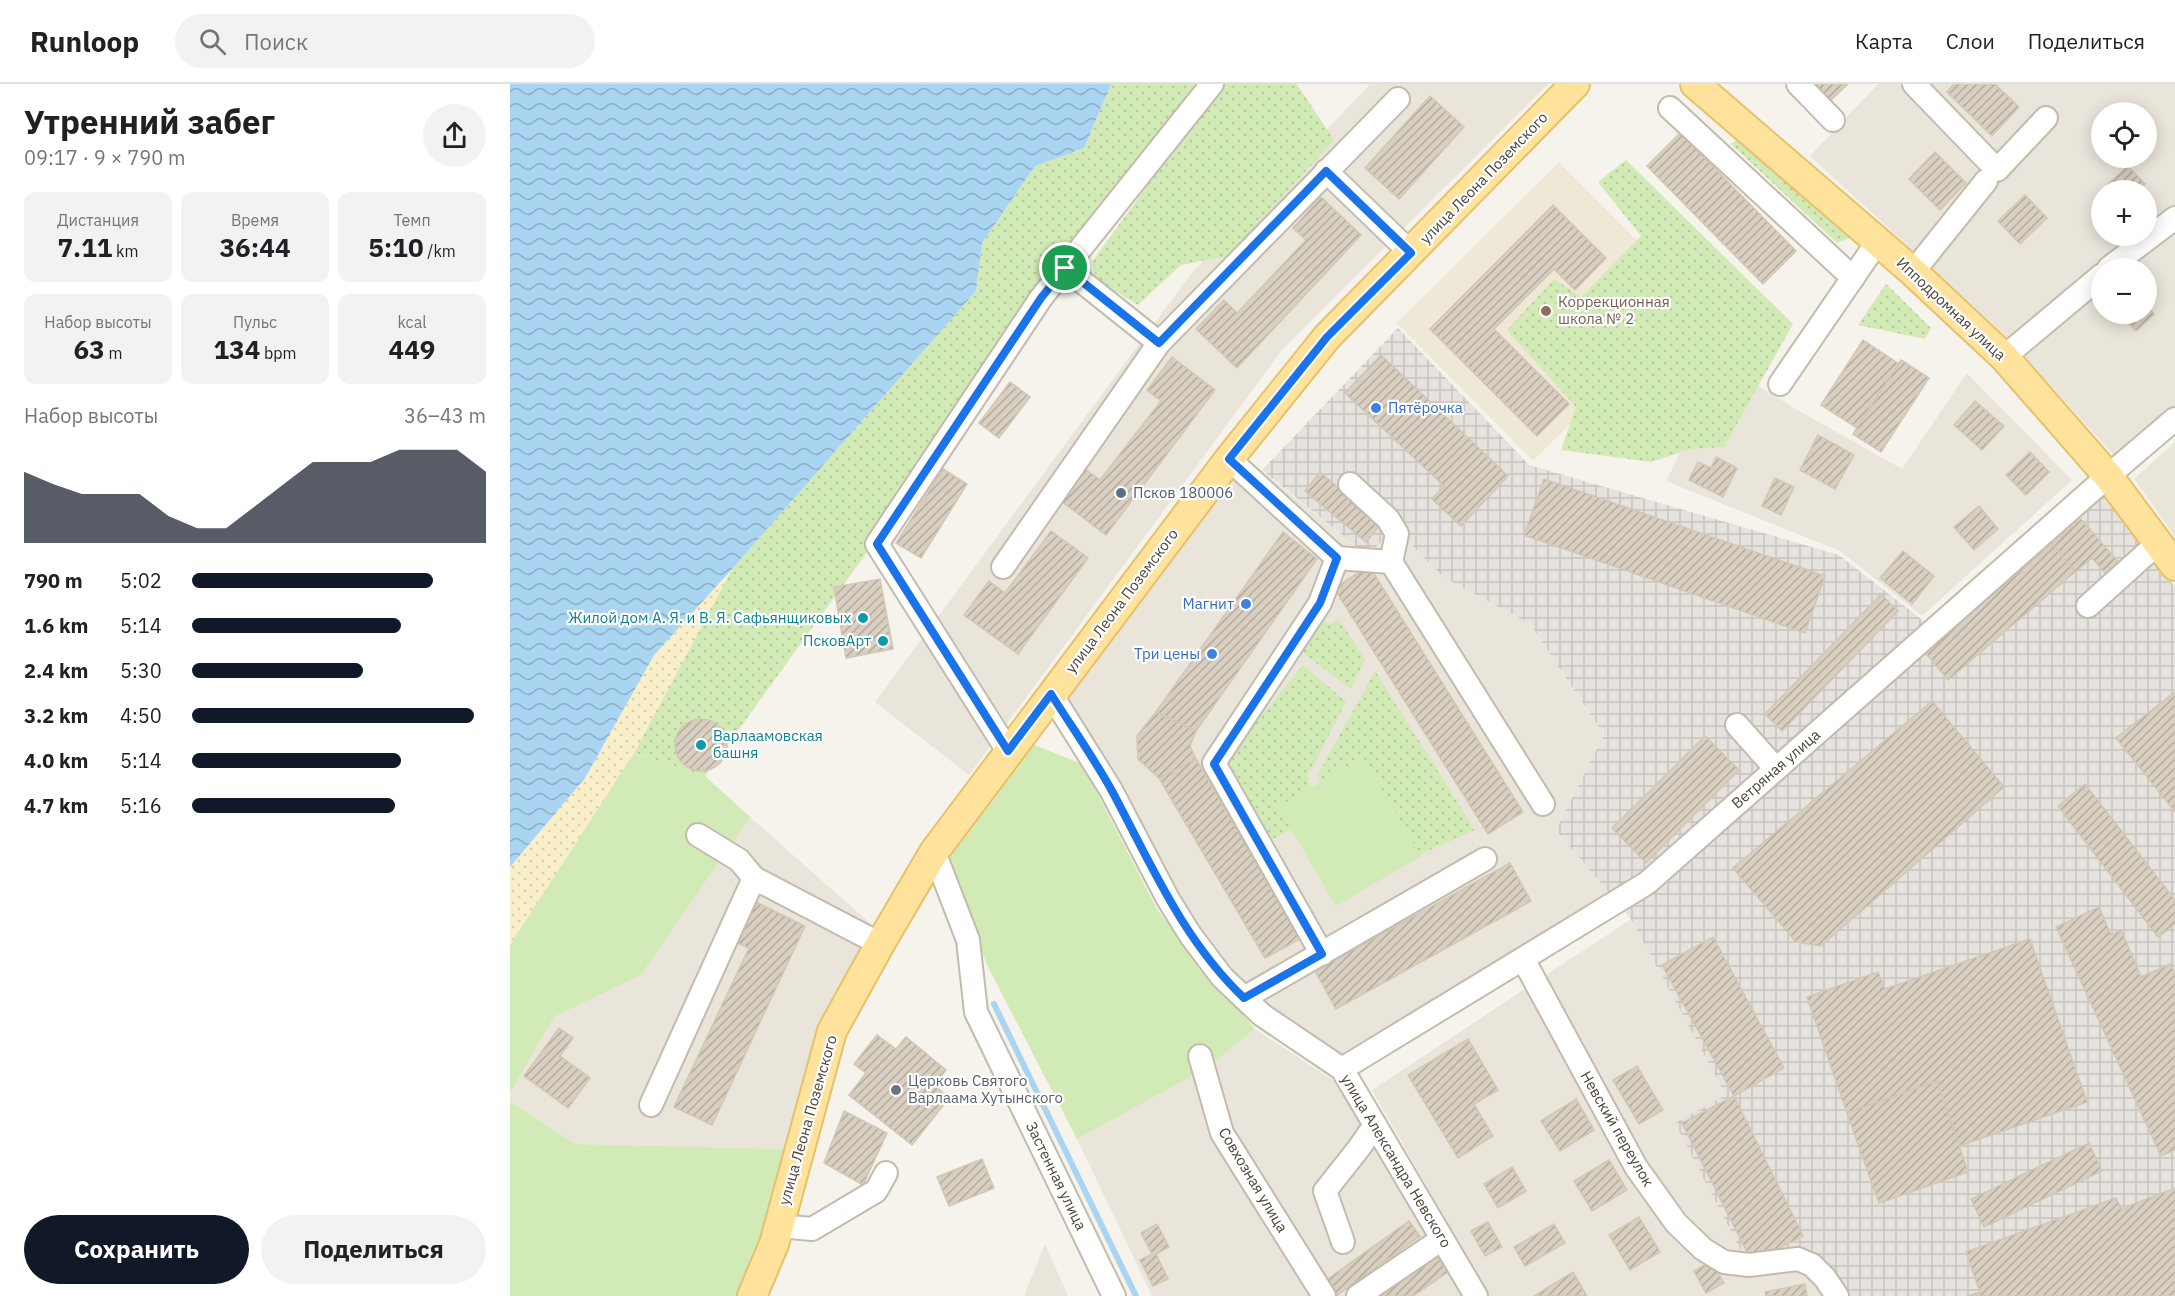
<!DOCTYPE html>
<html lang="ru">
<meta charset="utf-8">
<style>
body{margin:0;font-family:"IBM Plex Sans",sans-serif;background:#f2f2f2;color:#202124;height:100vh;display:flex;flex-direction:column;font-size:22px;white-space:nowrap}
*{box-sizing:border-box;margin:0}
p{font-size:20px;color:#757577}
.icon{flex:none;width:33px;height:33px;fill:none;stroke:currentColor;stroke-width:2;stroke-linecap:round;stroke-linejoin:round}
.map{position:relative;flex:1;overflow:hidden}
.drawer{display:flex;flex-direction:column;background:#fff;width:510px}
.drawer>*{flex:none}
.buttons{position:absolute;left:1581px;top:18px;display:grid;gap:12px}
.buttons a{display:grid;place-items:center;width:66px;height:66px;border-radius:50%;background:#fff;box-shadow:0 3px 15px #0003;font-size:30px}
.pin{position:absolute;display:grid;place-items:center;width:51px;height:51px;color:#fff;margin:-26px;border:3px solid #fff;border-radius:50%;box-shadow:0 2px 6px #0007}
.round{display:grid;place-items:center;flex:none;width:63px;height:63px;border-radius:32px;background:#f2f2f2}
.overview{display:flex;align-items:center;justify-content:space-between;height:102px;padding:0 24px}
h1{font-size:33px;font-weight:700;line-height:45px}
.stats{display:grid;grid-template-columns:repeat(3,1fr);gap:9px;height:102px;padding:6px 24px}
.stats div{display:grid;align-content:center;border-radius:12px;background:#f2f2f2;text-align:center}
.stats b{font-size:26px;font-weight:700}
.stats small{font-size:16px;font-weight:400}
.stats p{font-size:16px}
.chart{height:168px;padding:12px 24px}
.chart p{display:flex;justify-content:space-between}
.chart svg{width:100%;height:108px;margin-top:6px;fill:#111827;opacity:.7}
.primary-button{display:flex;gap:12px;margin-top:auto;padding:12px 24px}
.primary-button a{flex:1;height:69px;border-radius:36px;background:#111827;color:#fff;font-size:24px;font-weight:700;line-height:69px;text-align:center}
.primary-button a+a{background:#f2f2f2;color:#202124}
ul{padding:0 24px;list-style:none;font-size:20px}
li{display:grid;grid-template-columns:96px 72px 1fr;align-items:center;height:45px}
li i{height:15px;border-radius:8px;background:#111827}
header{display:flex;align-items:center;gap:36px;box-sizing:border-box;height:84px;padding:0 30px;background:#fff;border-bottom:2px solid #e0e0e0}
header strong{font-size:28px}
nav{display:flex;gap:33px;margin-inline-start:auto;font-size:21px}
.search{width:420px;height:54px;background:#f2f2f2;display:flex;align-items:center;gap:15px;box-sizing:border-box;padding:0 21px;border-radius:33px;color:#757577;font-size:22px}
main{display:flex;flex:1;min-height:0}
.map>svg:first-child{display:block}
.residential{fill:#eae5da;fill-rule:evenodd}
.industrial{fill:url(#industrial-grid)}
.education{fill:#efe8d6}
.grass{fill:url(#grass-dots)}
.sand{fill:url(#sand-dots)}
.park{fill:#d2eab5}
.water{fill:url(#water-waves)}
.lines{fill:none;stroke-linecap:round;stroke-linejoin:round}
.stream{stroke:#a9d4f2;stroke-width:6}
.building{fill:url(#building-hatch);stroke:#d3c7b4;stroke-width:1.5}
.minor-casing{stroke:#c2bbae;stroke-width:26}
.major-casing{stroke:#e6c16a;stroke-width:32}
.minor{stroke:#fff;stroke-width:22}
.major{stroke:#ffe39c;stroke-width:28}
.route-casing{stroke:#fff;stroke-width:12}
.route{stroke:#1a73e8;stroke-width:8}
.education-dot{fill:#8d6e63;stroke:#fff;stroke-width:2}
.shop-dot{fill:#3f7fe0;stroke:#fff;stroke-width:2}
.service-dot{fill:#5c6f8a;stroke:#fff;stroke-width:2}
.culture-dot{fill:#0f9aa8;stroke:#fff;stroke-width:2}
.worship-dot{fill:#6b7280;stroke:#fff;stroke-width:2}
.labels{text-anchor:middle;stroke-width:4.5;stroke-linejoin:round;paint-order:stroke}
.street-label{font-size:15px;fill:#4b4439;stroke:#fff}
.education-label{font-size:15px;fill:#785e54;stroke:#fff;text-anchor:start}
.shop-label{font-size:15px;fill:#366cbe;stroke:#fff;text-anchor:end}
.service-label{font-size:15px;fill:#4e5e75;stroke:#fff;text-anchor:start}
.culture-label{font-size:15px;fill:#0d838f;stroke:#fff;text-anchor:end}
.worship-label{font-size:15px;fill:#5b616d;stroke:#fff;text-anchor:start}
</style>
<header>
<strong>Runloop</strong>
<div class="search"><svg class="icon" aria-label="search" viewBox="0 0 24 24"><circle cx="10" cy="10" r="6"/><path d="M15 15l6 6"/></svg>Поиск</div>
<nav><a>Карта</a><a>Слои</a><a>Поделиться</a></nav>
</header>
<main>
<section class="drawer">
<div class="overview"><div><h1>Утренний забег</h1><p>09:17 · 9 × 790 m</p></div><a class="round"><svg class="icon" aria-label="share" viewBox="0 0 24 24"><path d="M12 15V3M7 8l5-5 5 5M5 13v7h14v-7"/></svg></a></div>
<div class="stats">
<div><p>Дистанция</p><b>7.11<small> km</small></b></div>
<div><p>Время</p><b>36:44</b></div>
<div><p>Темп</p><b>5:10<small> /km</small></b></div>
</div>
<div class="stats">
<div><p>Набор высоты</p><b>63<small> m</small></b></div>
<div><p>Пульс</p><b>134<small> bpm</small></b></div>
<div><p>kcal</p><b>449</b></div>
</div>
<div class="chart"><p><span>Набор высоты</span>36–43 m</p>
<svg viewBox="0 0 160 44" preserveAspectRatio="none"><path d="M0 44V15L10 20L20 24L30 24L40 24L50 33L60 38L70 38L80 29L90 20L100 11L110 11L120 11L130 6L140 6L150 6L160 15V44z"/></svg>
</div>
<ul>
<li><b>790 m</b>5:02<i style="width:82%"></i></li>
<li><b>1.6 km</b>5:14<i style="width:71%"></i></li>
<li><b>2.4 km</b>5:30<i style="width:58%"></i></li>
<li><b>3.2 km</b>4:50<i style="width:96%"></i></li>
<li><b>4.0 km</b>5:14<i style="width:71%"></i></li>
<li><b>4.7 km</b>5:16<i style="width:69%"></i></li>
</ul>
<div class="primary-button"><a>Сохранить</a><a>Поделиться</a></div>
</section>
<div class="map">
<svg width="1665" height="1212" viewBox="0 0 1665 1212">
<defs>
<pattern id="industrial-grid" width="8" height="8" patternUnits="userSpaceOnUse" patternTransform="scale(1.5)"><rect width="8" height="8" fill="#e6e2dd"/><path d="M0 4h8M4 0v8" fill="none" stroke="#c7c3be"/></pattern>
<pattern id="grass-dots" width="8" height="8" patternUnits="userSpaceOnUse" patternTransform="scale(1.5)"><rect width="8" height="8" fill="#d2eab5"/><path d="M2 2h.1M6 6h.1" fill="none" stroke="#b6ca9c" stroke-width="1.8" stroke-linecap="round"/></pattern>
<pattern id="sand-dots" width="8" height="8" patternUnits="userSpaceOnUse" patternTransform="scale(1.5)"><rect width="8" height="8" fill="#f9efc9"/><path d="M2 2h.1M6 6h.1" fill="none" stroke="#d7cead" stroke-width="1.8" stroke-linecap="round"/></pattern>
<pattern id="water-waves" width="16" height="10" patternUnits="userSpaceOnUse" patternTransform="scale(1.5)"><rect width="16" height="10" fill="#a9d4f2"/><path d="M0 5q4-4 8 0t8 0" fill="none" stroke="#8caec5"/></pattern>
<pattern id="building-hatch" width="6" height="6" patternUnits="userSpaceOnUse" patternTransform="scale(1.5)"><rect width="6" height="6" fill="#d8cfc1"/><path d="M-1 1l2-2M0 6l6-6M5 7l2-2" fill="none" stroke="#b1aa9e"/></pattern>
</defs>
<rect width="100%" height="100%" fill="#f6f3ec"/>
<g class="residential">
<path d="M 860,0 L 1038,0 L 772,266 L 459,691 L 365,618 L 680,191 Z"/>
<path d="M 1368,0 L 1665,0 L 1665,326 L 1607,375 L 1493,249 L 1300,72 ZM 1592,28 L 1636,28 L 1636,74 L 1592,74 ZM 1592,106 L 1636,106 L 1636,152 L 1592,152 ZM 1592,184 L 1636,184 L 1636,230 L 1592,230 Z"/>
<path d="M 1215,281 L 1284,324 L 1392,385 L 1457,289 L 1562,396 L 1412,532 L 1330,467 L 1156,397 Z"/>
<path d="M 1665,358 L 1665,452 L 1624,395 Z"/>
<path d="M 732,371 L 858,472 L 884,443 L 933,493 L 1020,540 L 1094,652 L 1046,746 L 1102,813 L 829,979 L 754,924 L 688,844 L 610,698 L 554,613 Z"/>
<path d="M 240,733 L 362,841 L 312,951 L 280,1065 L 64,1060 L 0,1018 L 0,1009 L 44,933 L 131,891 Z"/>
<path d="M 1121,835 L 1217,1011 L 1240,1184 L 1292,1161 L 1335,1212 L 979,1212 L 862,1006 Z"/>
<path d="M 745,945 L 832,1002 L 954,1212 L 642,1212 L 567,1055 L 697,984 Z"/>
<path d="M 535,1160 L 558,1212 L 514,1212 Z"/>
</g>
<path class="industrial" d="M 888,244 L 1019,381 L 1329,471 L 1429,549 L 1591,406 L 1665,503 L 1665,1212 L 1335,1212 L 1292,1162 L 1240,1184 L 1165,1039 L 1216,1011 L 1121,835 L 1046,746 L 1094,651 L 1020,540 L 933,493 L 884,443 L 858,472 L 752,386 Z"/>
<path class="education" d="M 1049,78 L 1186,215 L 1023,377 L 887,239 Z"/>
<g class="grass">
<path d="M 601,0 L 696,0 L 195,692 L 124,669 L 222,485 L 466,207 L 472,159 L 525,82 L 574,64 Z"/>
<path d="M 711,0 L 787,0 L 824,56 L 718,172 L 671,181 L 628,221 L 586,195 L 582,178 Z"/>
<path d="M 1230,54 L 1343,153 L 1327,159 L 1221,60 Z"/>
<path d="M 1116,76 L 1283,240 L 1214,363 L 1181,365 L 1141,378 L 1051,366 L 1066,323 L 997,246 L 1044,195 L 1071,213 L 1131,152 L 1088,98 Z"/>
<path d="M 1376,200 L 1421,244 L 1415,255 L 1348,241 Z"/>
<path d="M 811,536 L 820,540 L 829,536 L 855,575 L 841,605 L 789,566 Z"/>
<path d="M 793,581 L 836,618 L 797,693 L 810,730 L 758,758 L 713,679 Z"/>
<path d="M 865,587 L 965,746 L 859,793 L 807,692 Z"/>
</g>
<path class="sand" d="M 222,485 L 124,669 L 0,861 L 0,783 L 75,694 L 144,571 Z"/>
<g class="park">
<path d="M 517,658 L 572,680 L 648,827 L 745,945 L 697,984 L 567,1055 L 478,883 L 432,768 Z"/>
<path d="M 124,669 L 195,692 L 240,733 L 131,891 L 44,933 L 0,1009 L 0,861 Z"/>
<path d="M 853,673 L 911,772 L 826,822 L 768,723 Z"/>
<path d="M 0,1018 L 65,1060 L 280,1065 L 232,1212 L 0,1212 Z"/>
</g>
<path class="water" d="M 0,0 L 601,0 L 574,64 L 525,82 L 472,159 L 466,207 L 222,485 L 144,571 L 75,694 L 0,783 Z"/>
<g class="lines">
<path class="stream" d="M 484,920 L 626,1212"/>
</g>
<g class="building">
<path d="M 1303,0 L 1338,0 L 1320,17 Z"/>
<path d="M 1444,0 L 1485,0 L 1509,23 L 1482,52 L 1437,8 Z"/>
<path d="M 920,12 L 954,43 L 889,115 L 855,84 Z"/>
<path d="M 1170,49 L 1286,167 L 1253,200 L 1137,82 Z"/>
<path d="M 1425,68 L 1456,99 L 1430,126 L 1399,95 Z"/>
<path d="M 1618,82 L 1635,100 L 1628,106 L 1597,106 L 1594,104 Z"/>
<path d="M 1515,111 L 1537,134 L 1510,160 L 1488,137 Z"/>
<path d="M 811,113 L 851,151 L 727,284 L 686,245 L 714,216 L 727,229 L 796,156 L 783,144 Z"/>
<path d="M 1043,121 L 1096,174 L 1065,206 L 1044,185 L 984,245 L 1059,320 L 1027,352 L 920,245 Z"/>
<path d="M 1636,221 L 1644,230 L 1626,247 L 1610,230 L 1636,230 Z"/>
<path d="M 1353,256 L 1389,280 L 1347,344 L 1311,321 Z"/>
<path d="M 871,271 L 998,392 L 951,442 L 922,415 L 934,402 L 835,309 Z"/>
<path d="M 662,273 L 705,306 L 596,451 L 551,417 L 575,385 L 590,396 L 651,317 L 637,306 Z"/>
<path d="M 1391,276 L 1419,294 L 1371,368 L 1343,350 Z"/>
<path d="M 500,298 L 520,313 L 489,354 L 469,339 Z"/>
<path d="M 1465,317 L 1494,342 L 1472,366 L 1444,341 Z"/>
<path d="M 1308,351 L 1344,371 L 1325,405 L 1290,386 Z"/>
<path d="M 1520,368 L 1539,388 L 1516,411 L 1496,391 Z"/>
<path d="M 1206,373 L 1227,384 L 1213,413 L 1179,396 L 1188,378 L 1201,384 Z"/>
<path d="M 433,385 L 457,400 L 411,474 L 386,459 Z"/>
<path d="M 810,388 L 871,440 L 856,458 L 795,407 Z"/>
<path d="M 1265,394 L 1284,403 L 1271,431 L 1252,422 Z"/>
<path d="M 1034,395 L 1315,492 L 1295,549 L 1014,451 Z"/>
<path d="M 1469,422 L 1488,445 L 1464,466 L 1444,443 Z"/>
<path d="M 1571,435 L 1610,480 L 1597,491 L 1582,474 L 1565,488 L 1542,460 Z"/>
<path d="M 541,447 L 578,474 L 508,570 L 454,531 L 479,497 L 495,509 Z"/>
<path d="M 773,448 L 807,475 L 686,647 L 646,628 Z"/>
<path d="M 1542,460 L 1565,488 L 1438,596 L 1415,568 Z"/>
<path d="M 1393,467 L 1424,492 L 1402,520 L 1370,494 Z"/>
<path d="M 859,482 L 1013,728 L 978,750 L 824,504 Z"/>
<path d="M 370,495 L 383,565 L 336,574 L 324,503 Z"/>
<path d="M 1371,510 L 1388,527 L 1272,647 L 1255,630 Z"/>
<path d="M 1665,608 L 1665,728 L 1606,654 Z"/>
<path d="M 1422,617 L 1494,703 L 1311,862 L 1286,858 L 1223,784 Z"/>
<path d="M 646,628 L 686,647 L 680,662 L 686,675 L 649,694 L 628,675 L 627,652 Z"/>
<circle cx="191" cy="661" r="26"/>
<path d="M 1195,652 L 1229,686 L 1136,779 L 1102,744 Z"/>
<path d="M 686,675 L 790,855 L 755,874 L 649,694 Z"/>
<path d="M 1575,700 L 1665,816 L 1665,840 L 1648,853 L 1548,722 Z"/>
<path d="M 1000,779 L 1021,817 L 826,925 L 805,887 Z"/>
<path d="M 246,818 L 295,842 L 202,1041 L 164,1023 L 239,864 L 227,859 Z"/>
<path d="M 1589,823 L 1601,851 L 1611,846 L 1631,893 L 1660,880 L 1665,889 L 1665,1066 L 1651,1072 L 1546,843 Z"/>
<path d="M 1203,853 L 1274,984 L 1224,1012 L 1152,881 Z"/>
<path d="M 1520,855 L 1577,1018 L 1449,1062 L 1427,997 L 1337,1029 L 1297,913 L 1368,888 L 1375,905 Z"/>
<path d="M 49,944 L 63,954 L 50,972 L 80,994 L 58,1024 L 14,992 Z"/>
<path d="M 367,951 L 386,965 L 396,953 L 436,986 L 424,1001 L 439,1014 L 402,1061 L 339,1011 L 356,989 L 344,980 Z"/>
<path d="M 958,955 L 988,1006 L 964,1020 L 983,1052 L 948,1074 L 898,991 Z"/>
<path d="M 1127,982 L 1153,1026 L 1129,1040 L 1103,996 Z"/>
<path d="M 1427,997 L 1458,1088 L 1369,1119 L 1337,1029 Z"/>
<path d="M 1224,1012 L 1293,1152 L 1242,1178 L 1172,1039 Z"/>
<path d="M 1066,1015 L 1084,1046 L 1050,1067 L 1031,1037 Z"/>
<path d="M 334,1027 L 377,1049 L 353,1101 L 314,1079 Z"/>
<path d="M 1579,1059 L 1592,1087 L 1474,1143 L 1461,1115 Z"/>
<path d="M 472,1075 L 484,1104 L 439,1122 L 427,1093 Z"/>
<path d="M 1099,1076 L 1117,1106 L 1082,1127 L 1064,1097 Z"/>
<path d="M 1002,1083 L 1016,1107 L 988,1124 L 974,1100 Z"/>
<path d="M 1665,1104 L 1665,1212 L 1457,1212 L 1470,1208 L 1456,1168 L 1606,1114 L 1611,1125 Z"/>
<path d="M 1129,1133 L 1150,1168 L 1120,1186 L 1099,1151 Z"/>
<path d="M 899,1137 L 910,1152 L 826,1212 L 815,1197 Z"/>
<path d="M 978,1138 L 992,1163 L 975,1172 L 961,1147 Z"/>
<path d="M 647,1140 L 659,1163 L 646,1170 L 658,1195 L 643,1202 L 630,1176 L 642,1170 L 631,1149 Z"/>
<path d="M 1044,1140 L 1055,1159 L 1015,1182 L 1004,1163 Z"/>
<path d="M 927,1172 L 938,1188 L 903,1212 L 868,1212 Z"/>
<path d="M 1201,1177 L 1214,1199 L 1196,1209 L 1184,1187 Z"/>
<path d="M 1063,1188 L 1077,1212 L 1024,1212 Z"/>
<path d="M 1295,1200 L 1297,1212 L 1256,1212 L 1255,1208 Z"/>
</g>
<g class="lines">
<defs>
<g id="minor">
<path d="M 1288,0 L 1323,36"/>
<path d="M 1404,0 L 1487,86 L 1536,34"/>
<path d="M 1160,24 L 1343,194"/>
<path d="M 816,87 L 901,169"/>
<path d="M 555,184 L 649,259"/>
<path d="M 1599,184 L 1665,134"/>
<path d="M 1403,188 L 1476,97"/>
<path d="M 1494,273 L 1592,191"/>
<path d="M 1270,300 L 1368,157"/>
<path d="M 719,375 L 827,474 L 810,519 L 704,679 L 812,870"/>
<path d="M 840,400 L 878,435 L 887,450 L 881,478"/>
<path d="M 827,474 L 881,478 L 1033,720"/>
<path d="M 493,483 L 649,259 L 888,15"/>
<path d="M 1578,522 L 1648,459"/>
<path d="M 541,610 L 601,706 L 658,815 L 681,852 L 712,893 L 752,931 L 832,985 L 966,1212"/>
<path d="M 1227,641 L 1266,685"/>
<path d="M 498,667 L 367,460 L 531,214 L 702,0"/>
<path d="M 188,751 L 229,776 L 244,794"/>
<path d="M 424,768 L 458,856 L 466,928 L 604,1212"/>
<path d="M 1013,875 L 1126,1083 L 1166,1139 L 1193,1165 L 1214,1178 L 1239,1181 L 1288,1175 L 1302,1181 L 1315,1194 L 1327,1212"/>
<path d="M 734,914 L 975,775"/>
<path d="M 690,972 L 712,1049 L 814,1212"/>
<path d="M 832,985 L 1137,799 L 1598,392 L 1665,335"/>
<path d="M 141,1021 L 244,794 L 370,860"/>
<path d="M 269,1142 L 302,1145 L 366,1107 L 376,1089"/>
<path d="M 833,1158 L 815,1107 L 849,1064 L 865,1041"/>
<path d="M 848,1212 L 932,1155"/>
</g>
<g id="major">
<path d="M 1185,0 L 1403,188 L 1494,273 L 1598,392 L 1665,482"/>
<path d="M 242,1212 L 264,1160 L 322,947 L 370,860 L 424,768 L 719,375 L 817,253 L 1065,0"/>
</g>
</defs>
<use href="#minor" class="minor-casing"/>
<use href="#major" class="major-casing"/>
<use href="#minor" class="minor"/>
<use href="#major" class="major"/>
</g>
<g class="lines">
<defs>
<path id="route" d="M 816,87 L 901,169 L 817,253 L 719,375 L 827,474 L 810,519 L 704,680 L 812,870 L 734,914 C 673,856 641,780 602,707 C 584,674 561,642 541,610 L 498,667 L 367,460 L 531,214 L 555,184 L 649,259 Z"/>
</defs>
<use href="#route" class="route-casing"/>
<use href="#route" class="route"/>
</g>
<circle class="education-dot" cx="1036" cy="227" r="6"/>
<g class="shop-dot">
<circle cx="866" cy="324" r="6"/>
<circle cx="736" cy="520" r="6"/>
<circle cx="702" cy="570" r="6"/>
</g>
<circle class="service-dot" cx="611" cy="409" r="6"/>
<g class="culture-dot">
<circle cx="353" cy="534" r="6"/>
<circle cx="373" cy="557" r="6"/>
<circle cx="191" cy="661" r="6"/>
</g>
<circle class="worship-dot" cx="386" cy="1006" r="6"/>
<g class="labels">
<g class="street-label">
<text transform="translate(974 94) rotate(-46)" y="5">улица Леона Поземского</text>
<text transform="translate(1441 225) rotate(43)" y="5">Ипподромная улица</text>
<text transform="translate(612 517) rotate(-53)" y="5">улица Леона Поземского</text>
<text transform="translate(1266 685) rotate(-41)" y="5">Ветряная улица</text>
<text transform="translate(298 1036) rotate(-74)" y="5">улица Леона Поземского</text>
<text transform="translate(1107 1045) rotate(60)" y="5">Невский переулок</text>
<text transform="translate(886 1077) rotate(59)" y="5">улица Александра Невского</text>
<text transform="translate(546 1092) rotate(64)" y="5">Застенная улица</text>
<text transform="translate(743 1096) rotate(59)" y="5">Совхозная улица</text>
</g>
<g class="education-label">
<text x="1048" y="223">Коррекционная<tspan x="1048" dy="17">школа № 2</tspan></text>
</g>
<g class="shop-label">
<text x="878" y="329" text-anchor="start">Пятёрочка</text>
<text x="724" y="525">Магнит</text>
<text x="690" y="575">Три цены</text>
</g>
<g class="service-label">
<text x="623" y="414">Псков 180006</text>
</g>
<g class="culture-label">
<text x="341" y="539">Жилой дом А. Я. и В. Я. Сафьянщиковых</text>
<text x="361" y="562">ПсковАрт</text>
<text x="203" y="657" text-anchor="start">Варлаамовская<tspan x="203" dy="17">башня</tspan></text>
</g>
<g class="worship-label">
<text x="398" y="1002">Церковь Святого<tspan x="398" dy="17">Варлаама Хутынского</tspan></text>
</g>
</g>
</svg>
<div class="buttons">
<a><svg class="icon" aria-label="locate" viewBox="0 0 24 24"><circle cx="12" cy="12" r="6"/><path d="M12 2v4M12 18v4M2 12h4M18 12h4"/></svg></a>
<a>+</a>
<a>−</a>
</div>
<div class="pin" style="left:555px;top:184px;background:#1e9e55"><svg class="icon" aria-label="arrive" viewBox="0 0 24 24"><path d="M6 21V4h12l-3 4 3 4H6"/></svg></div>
</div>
</main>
